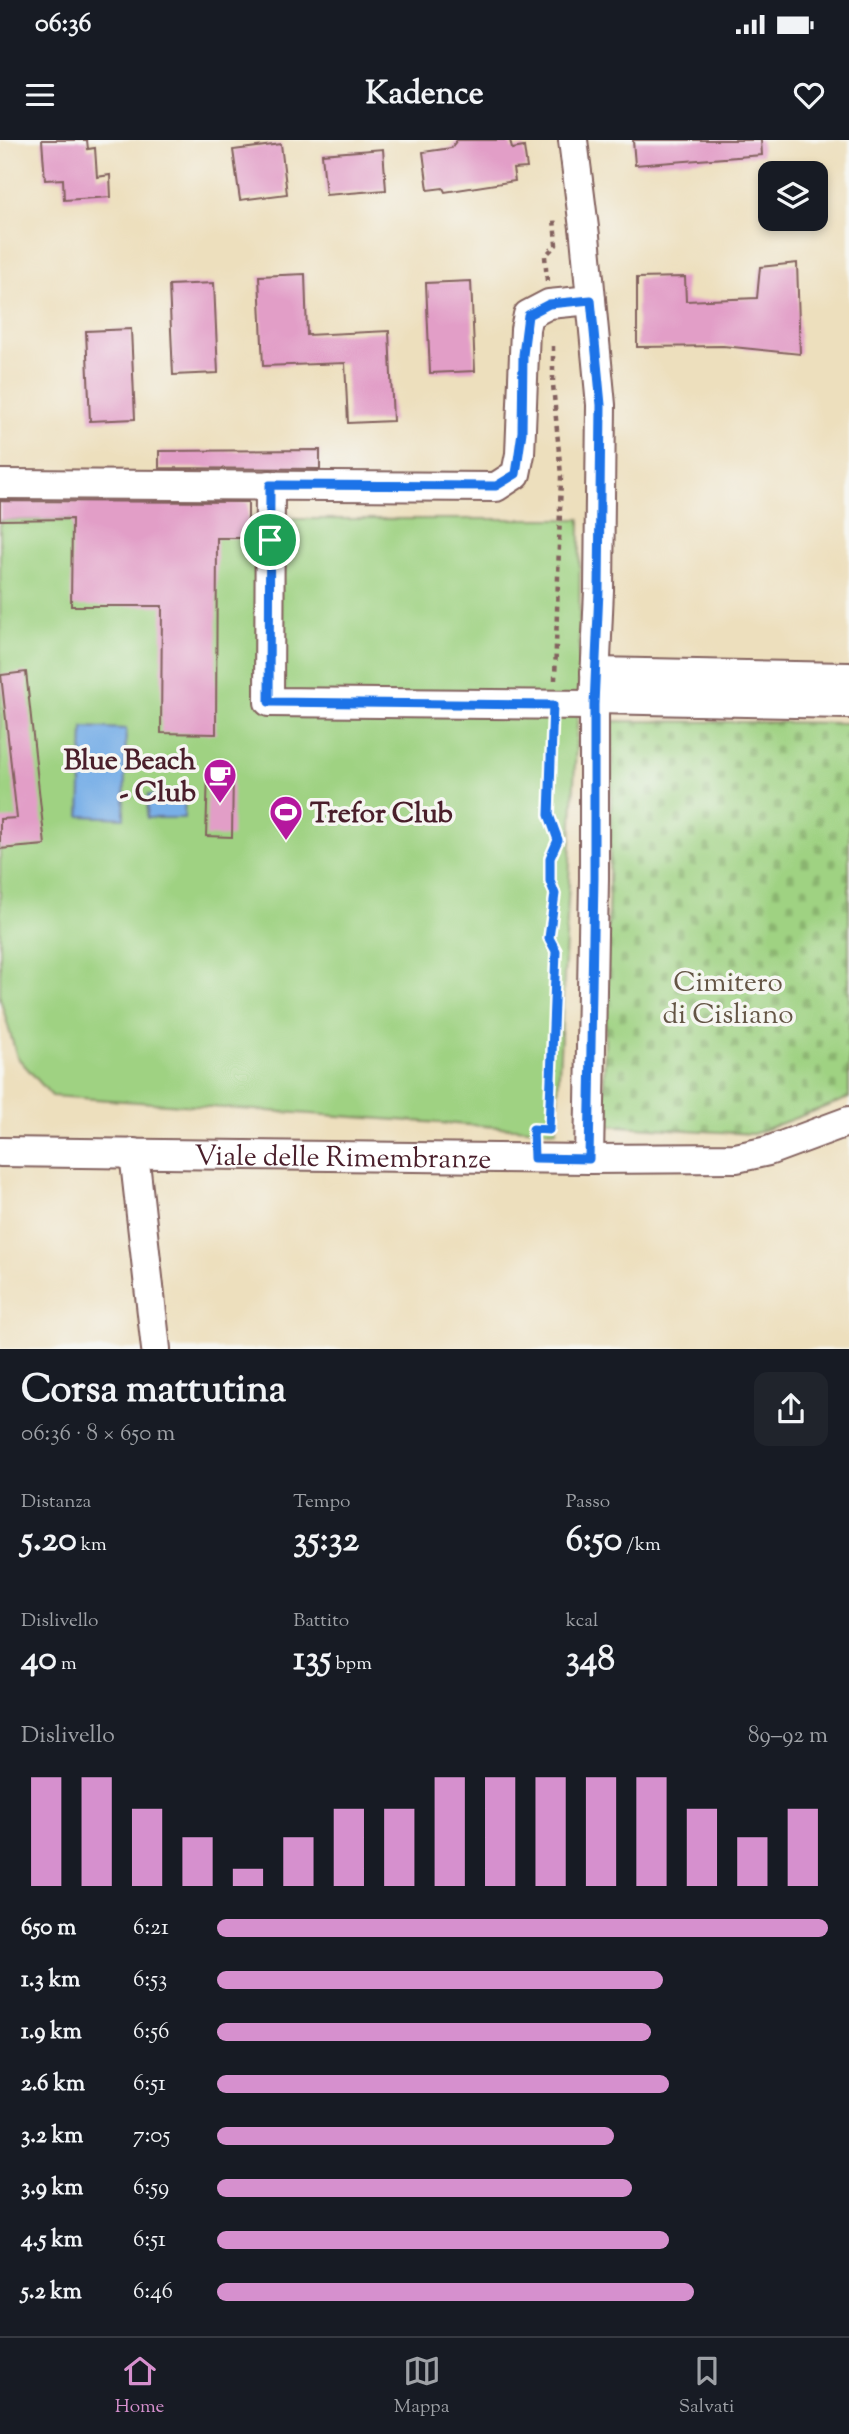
<!DOCTYPE html>
<html lang="it">
<meta charset="utf-8">
<style>
body{margin:0;font-family:"Sorts Mill Goudy",serif;background:#20242c;color:#f1f3f6;height:100vh;display:flex;flex-direction:column;font-size:26px;white-space:nowrap}
*{box-sizing:border-box;margin:0}
p{font-size:23px;color:#9ea1a6}
.icon{flex:none;width:38px;height:38px;fill:none;stroke:currentColor;stroke-width:2;stroke-linecap:round;stroke-linejoin:round}
.map{position:relative;height:1209px;overflow:hidden}
.drawer{display:flex;flex-direction:column;background:#171b24;flex:1}
.drawer>*{flex:none}
.buttons{position:absolute;left:758px;top:21px;display:grid;gap:14px}
.buttons a{display:grid;place-items:center;width:70px;height:70px;border-radius:14px;background:#171b24;box-shadow:0 4px 10px #0003;font-size:35px}
.pin{position:absolute;display:grid;place-items:center;width:60px;height:60px;color:#fff;margin:-30px;border:4px solid #fff;border-radius:50%;box-shadow:0 2px 7px #0007}
.round{display:grid;place-items:center;flex:none;width:74px;height:74px;border-radius:14px;background:#20242c}
.head{display:flex;align-items:center;justify-content:space-between;height:119px;padding:0 21px}
h1{font-size:38px;font-weight:700;line-height:52px}
.metrics{display:grid;grid-template-columns:repeat(3,1fr);gap:10px;height:119px;padding:7px 21px}
.metrics div{display:grid;align-content:center}
.metrics b{font-size:35px;font-weight:700}
.metrics small{font-size:19px;font-weight:400}
.metrics p{font-size:19px}
.chart{height:196px;padding:14px 21px}
.chart p{display:flex;justify-content:space-between}
.chart svg{width:100%;height:126px;margin-top:7px;stroke:#d690ce;stroke-width:6}
ul{padding:0 21px;list-style:none;font-size:23px}
li{display:grid;grid-template-columns:112px 84px 1fr;align-items:center;height:52px}
li i{height:18px;border-radius:9px;background:#d690ce}
.status{display:flex;justify-content:space-between;align-items:center;height:49px;padding:0 35px;background:#171b24;direction:ltr}
.status svg{height:19px;fill:currentColor}
header{display:flex;justify-content:space-between;align-items:center;height:91px;padding:0 21px;background:#171b24;font-size:32px;font-weight:700}
.menu{display:flex;justify-content:space-around;align-items:center;height:98px;border-top:2px solid #363941;background:#171b24;font-size:19px;color:#9ea1a6}
.menu a{display:grid;justify-items:center;gap:4px}
.menu .current{color:#d690ce}
.map>svg:first-child{display:block}
.cemetery{fill:url(#cemetery-stones);stroke:#747856;stroke-width:2}
.park{fill:#9fd282;stroke:#747856;stroke-width:2}
.water{fill:#78afe7;stroke:#616789;stroke-width:2}
.building{fill:#e29ec7}
.lines{fill:none;stroke-linecap:round;stroke-linejoin:round}
.minor-casing{stroke:#83625e;stroke-width:32}
.path{stroke:#83625e;stroke-width:4.5;stroke-dasharray:5 5;stroke-linecap:butt}
.minor{stroke:#fff;stroke-width:28}
.route-casing{stroke:#fff;stroke-width:14}
.route{stroke:#1a73e8;stroke-width:9}
.labels{text-anchor:middle;stroke-width:7;stroke-linejoin:round;paint-order:stroke}
.poi-label{font-size:28px;font-weight:bold;fill:#4a1f2b;stroke:#f6f6f2;text-anchor:end}
.park-label{font-size:28px;fill:#645545;stroke:#f6f6f2}
.street-label{font-size:28px;fill:#4a1f2b;stroke:#f6f6f2}
</style>
<div class="status"><b>06:36</b><svg viewBox="0 0 49 12"><path d="M0 12V9h3v3zM5 12V6h3v6zM10 12V3h3v9zM15 12V0h3v12zM26 1h20v11H26zM47 4h2v5h-2z"/></svg></div>
<header><svg class="icon" aria-label="menu" viewBox="0 0 24 24"><path d="M4 6h16M4 12h16M4 18h16"/></svg>Kadence<svg class="icon" aria-label="heart" viewBox="0 0 24 24"><path d="M12 20l-8-8c-3-5 5-10 8-4 3-6 11-1 8 4z"/></svg></header>
<div class="map">
<svg width="849" height="1209" viewBox="0 0 849 1209">
<defs>
<pattern id="cemetery-stones" width="16" height="16" patternUnits="userSpaceOnUse" patternTransform="scale(1.75)"><rect width="16" height="16" fill="#9fd282"/><path d="M2 7V4a2 2 0 0 1 4 0v3zM10 15v-3a2 2 0 0 1 4 0v3z" fill="#8ab470"/></pattern>
</defs>
<rect width="100%" height="100%" fill="#f6f6f2"/>
<filter id="ink" filterUnits="userSpaceOnUse"><feTurbulence type="fractalNoise" baseFrequency=".0143" numOctaves="2"/><feDisplacementMap in="SourceGraphic" scale="14" xChannelSelector="R" yChannelSelector="G"/><feConvolveMatrix kernelMatrix="1 2 1 2 8 2 1 2 1" color-interpolation-filters="sRGB"/></filter>
<filter id="wash" filterUnits="userSpaceOnUse"><feTurbulence type="fractalNoise" baseFrequency=".00686" numOctaves="4" result="noise"/><feDisplacementMap in="SourceGraphic" scale="28" xChannelSelector="R" yChannelSelector="G"/><feGaussianBlur stdDeviation="1.57" result="paint"/><feColorMatrix in="noise" values="0 0 0 0 0 0 0 0 0 0 0 0 0 0 0 0 0 1.4 0 .05"/><feComposite in="paint" operator="in"/></filter>
<g filter="url(#wash)">
<rect width="100%" height="100%" fill="#eddfbd"/>
<path class="cemetery" d="M 613,581 L 849,583 L 849,958 L 753,994 L 603,985 Z"/>
<path class="park" d="M 293,379 L 580,379 L 579,547 L 556,991 L 52,956 L 17,917 L 0,858 L 0,380 Z"/>
<g class="water">
<path d="M 83,587 L 126,589 L 124,678 L 80,676 Z"/>
<path d="M 148,655 L 185,655 L 184,678 L 147,678 Z"/>
</g>
<g id="blocks">
<g class="building">
<path d="M 42,0 L 87,0 L 88,9 L 95,8 L 97,37 L 110,35 L 111,57 L 64,60 L 63,39 L 45,40 Z"/>
<path d="M 457,0 L 510,0 L 512,9 L 524,7 L 527,28 L 513,29 L 515,41 L 445,52 L 443,48 L 428,50 L 423,12 L 451,8 Z"/>
<path d="M 633,0 L 761,0 L 762,15 L 635,25 Z"/>
<path d="M 281,4 L 287,54 L 240,60 L 233,10 Z"/>
<path d="M 383,9 L 386,50 L 326,55 L 322,14 Z"/>
<path d="M 797,123 L 800,214 L 723,206 L 637,207 L 637,138 L 685,137 L 686,161 L 757,158 L 760,127 Z"/>
<path d="M 305,134 L 307,195 L 389,191 L 393,281 L 348,283 L 345,223 L 263,226 L 259,136 Z"/>
<path d="M 471,141 L 475,231 L 430,233 L 426,143 Z"/>
<path d="M 214,143 L 218,233 L 173,235 L 169,145 Z"/>
<path d="M 131,189 L 135,279 L 90,281 L 86,191 Z"/>
<path d="M 320,310 L 320,329 L 159,328 L 159,311 Z"/>
<path d="M 0,361 L 248,362 L 248,398 L 217,398 L 216,594 L 161,593 L 162,466 L 71,466 L 72,379 L 0,380 Z"/>
<path d="M 26,532 L 45,705 L 0,709 L 0,679 L 17,678 L 1,535 Z"/>
<path d="M 208,632 L 233,633 L 232,697 L 206,696 Z"/>
</g>
</g>
</g>
<g filter="url(#ink)">
<use href="#blocks" fill-opacity="0" stroke="#83625e" stroke-width="2"/>
<g class="lines">
<defs>
<g id="minor">
<path d="M 573,0 L 585,96 L 601,265 L 599,450 L 594,565 L 594,738 L 589,1019"/>
<path d="M 0,344 L 496,347 L 516,334 L 520,314 L 525,189 L 528,175 L 549,164 L 591,160"/>
<path d="M 270,345 L 269,562 L 594,565"/>
<path d="M 595,532 L 849,537"/>
<path d="M 594,559 L 849,564"/>
<path id="s1" d="M 0,1012 L 589,1019 L 736,1018 L 768,1011 L 849,981"/>
<path d="M 134,1013 L 156,1209"/>
</g>
</defs>
<use href="#minor" class="minor-casing"/>
<g class="path">
<path d="M 547,141 L 545,116 L 556,105 L 554,78"/>
<path d="M 553,206 L 553,244 L 561,336 L 555,540"/>
<path d="M 533,996 L 533,989 L 549,990 L 556,811 L 549,798 L 555,754 L 550,741 L 550,718 L 558,700 L 549,675 L 552,590"/>
</g>
<use href="#minor" class="minor"/>
</g>
</g>
<g class="lines" filter="url(#ink)">
<defs>
<path id="route" d="M 591,160 L 601,265 L 599,450 L 594,565 L 594,738 L 589,1019 L 534,1018 L 533,989 L 549,990 L 556,811 L 549,798 L 555,754 L 550,741 L 550,718 L 558,700 L 549,675 L 553,565 L 269,562 L 270,345 L 496,346 L 516,334 L 522,292 L 523,215 L 528,175 L 549,164 Z"/>
</defs>
<use href="#route" class="route-casing"/>
<use href="#route" class="route"/>
</g>
<defs>
<symbol id="cafe-pin" viewBox="-11 -11 22 30"><path d="M0 17L-7.5 6A9.5 9.5 0 1 1 7.5 6Z" fill="#b5179e" stroke="#f6f6f2"/><path d="M-5.5-4.5H6V0H3Q3 3.5 0 3.5H-2.5Q-5.5 3.5-5.5 0ZM3-3.2v2h1.7v-2ZM-6 4.5H4V6H-6Z" fill="#fff"/></symbol>
<symbol id="stadium-pin" viewBox="-11 -11 22 30"><path d="M0 17L-7.5 6A9.5 9.5 0 1 1 7.5 6Z" fill="#b5179e" stroke="#f6f6f2"/><path d="M0-5a6.5 5 0 1 0 0 10a6.5 5 0 1 0 0-10ZM-3.5-1.8h7v3.6h-7Z" fill="#fff"/></symbol>
</defs>
<g fill-rule="evenodd">
<use href="#cafe-pin" x="201" y="616" width="38" height="52"/>
<use href="#stadium-pin" x="267" y="653" width="38" height="52"/>
</g>
<g class="labels">
<g class="poi-label">
<text x="196" y="629">Blue Beach<tspan x="196" dy="32">- Club</tspan></text>
<text x="310" y="682" text-anchor="start">Trefor Club</text>
</g>
<g class="park-label">
<text x="728" y="851">Cimitero<tspan x="728" dy="32">di Cisliano</tspan></text>
</g>
<g class="street-label">
<text dy="10" stroke="none"><textPath href="#s1" startOffset="343">Viale delle Rimembranze</textPath></text>
</g>
</g>
</svg>
<div class="buttons">
<a><svg class="icon" aria-label="layers" viewBox="0 0 24 24"><path d="M12 4l9 5-9 5-9-5zM3 14l9 5 9-5"/></svg></a>
</div>
<div class="pin" style="left:270px;top:400px;background:#1e9e55"><svg class="icon" aria-label="arrive" viewBox="0 0 24 24"><path d="M6 21V4h12l-3 4 3 4H6"/></svg></div>
</div>
<section class="drawer">
<div class="head"><div><h1>Corsa mattutina</h1><p>06:36 · 8 × 650 m</p></div><a class="round"><svg class="icon" aria-label="share" viewBox="0 0 24 24"><path d="M12 15V3M7 8l5-5 5 5M5 13v7h14v-7"/></svg></a></div>
<div class="metrics">
<div><p>Distanza</p><b>5.20<small> km</small></b></div>
<div><p>Tempo</p><b>35:32</b></div>
<div><p>Passo</p><b>6:50<small> /km</small></b></div>
</div>
<div class="metrics">
<div><p>Dislivello</p><b>40<small> m</small></b></div>
<div><p>Battito</p><b>135<small> bpm</small></b></div>
<div><p>kcal</p><b>348</b></div>
</div>
<div class="chart"><p><span>Dislivello</span>89–92 m</p>
<svg viewBox="0 0 160 44" preserveAspectRatio="none"><path d="M5 44V6M15 44V6M25 44V17M35 44V27M45 44V38M55 44V27M65 44V17M75 44V17M85 44V6M95 44V6M105 44V6M115 44V6M125 44V6M135 44V17M145 44V27M155 44V17"/></svg>
</div>
<ul>
<li><b>650 m</b>6:21<i style="width:100%"></i></li>
<li><b>1.3 km</b>6:53<i style="width:73%"></i></li>
<li><b>1.9 km</b>6:56<i style="width:71%"></i></li>
<li><b>2.6 km</b>6:51<i style="width:74%"></i></li>
<li><b>3.2 km</b>7:05<i style="width:65%"></i></li>
<li><b>3.9 km</b>6:59<i style="width:68%"></i></li>
<li><b>4.5 km</b>6:51<i style="width:74%"></i></li>
<li><b>5.2 km</b>6:46<i style="width:78%"></i></li>
</ul>
</section>
<nav class="menu">
<a class="current"><svg class="icon" aria-label="home" viewBox="0 0 24 24"><path d="M3 11l9-7 9 7M6 9v11h12V9"/></svg>Home</a>
<a><svg class="icon" aria-label="map" viewBox="0 0 24 24"><path d="M3 6l6-2 6 2 6-2v14l-6 2-6-2-6 2zM9 4v14M15 6v14"/></svg>Mappa</a>
<a><svg class="icon" aria-label="saved" viewBox="0 0 24 24"><path d="M7 4h10v16l-5-4-5 4z"/></svg>Salvati</a>
</nav>
